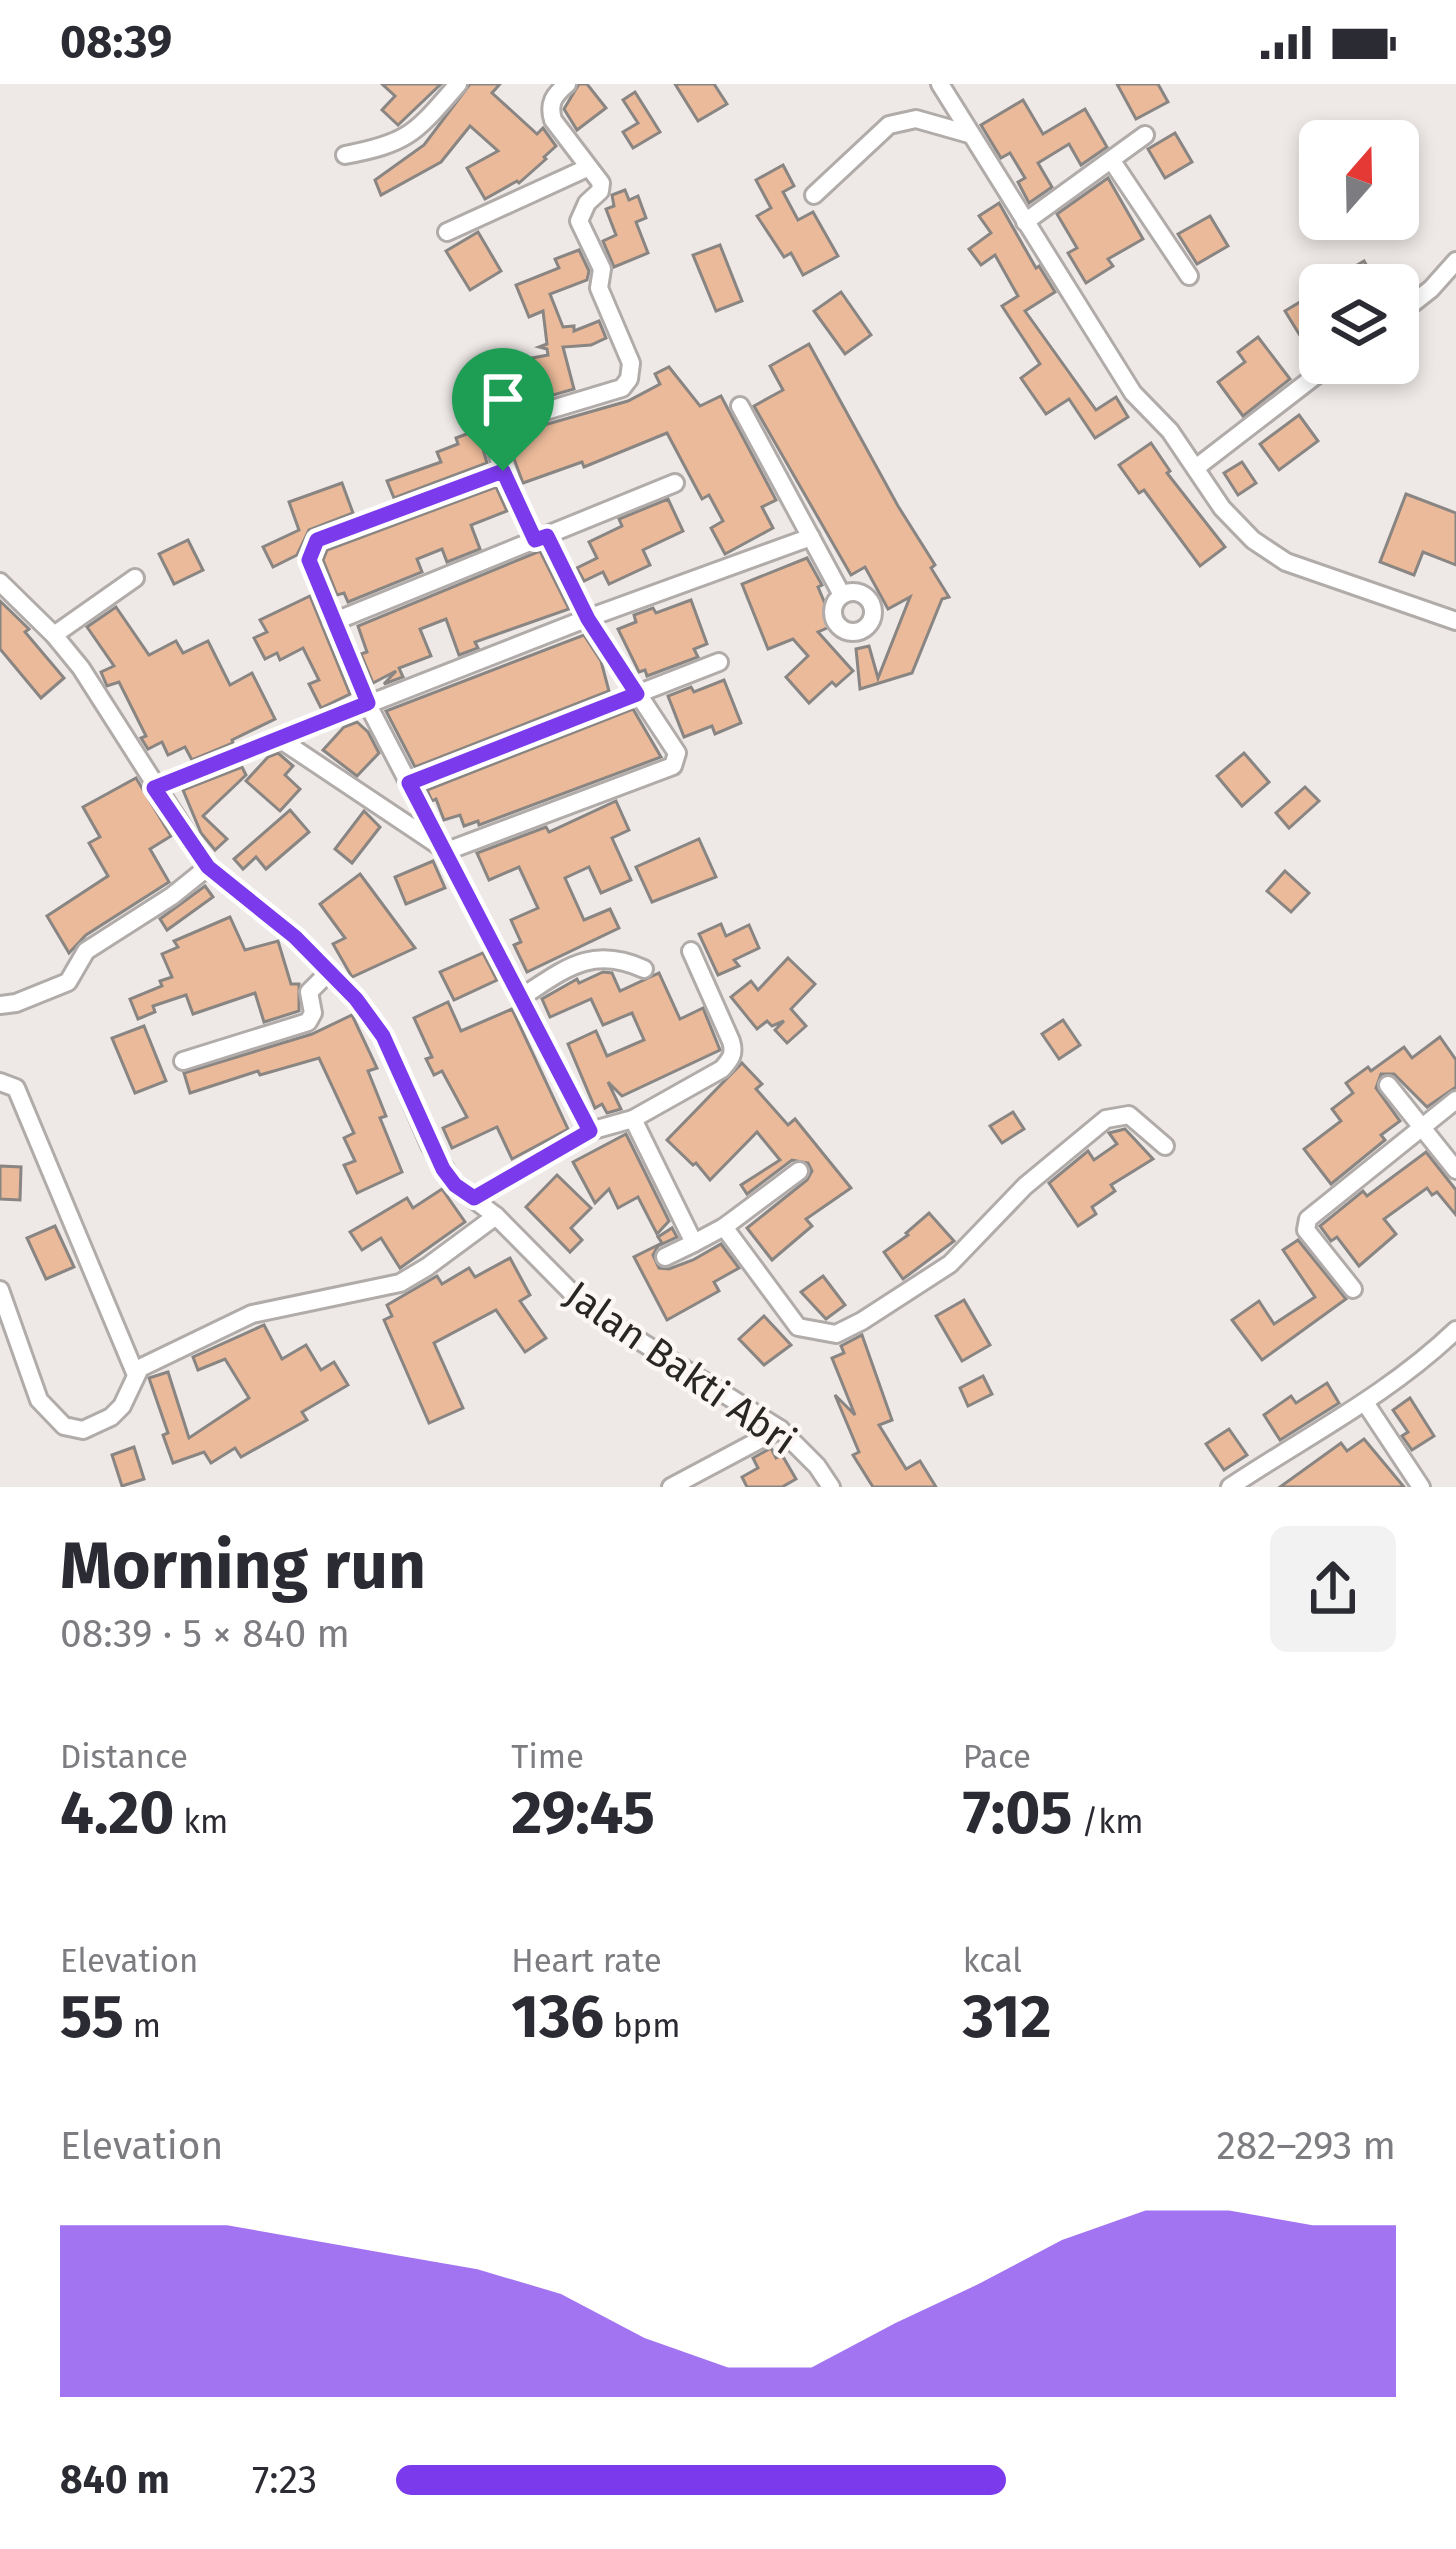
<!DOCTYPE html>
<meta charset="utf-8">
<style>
body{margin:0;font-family:"Fira Sans",sans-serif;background:#f2f2f3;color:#2b2b33;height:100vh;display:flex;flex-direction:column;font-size:45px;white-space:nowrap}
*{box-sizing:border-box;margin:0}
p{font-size:39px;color:#7c7c81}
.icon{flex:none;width:66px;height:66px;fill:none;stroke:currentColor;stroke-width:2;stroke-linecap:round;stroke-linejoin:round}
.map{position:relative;height:1403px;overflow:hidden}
.details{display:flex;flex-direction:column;background:#fff;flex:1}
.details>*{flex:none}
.needle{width:78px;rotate:20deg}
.tools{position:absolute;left:1299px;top:36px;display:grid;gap:24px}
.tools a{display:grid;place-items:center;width:120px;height:120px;border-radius:18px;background:#fff;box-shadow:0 6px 18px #0003;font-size:60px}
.pin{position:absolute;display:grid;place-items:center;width:102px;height:102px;color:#fff;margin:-123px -51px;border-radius:50% 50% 50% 0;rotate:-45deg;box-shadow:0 0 12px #0007}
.pin .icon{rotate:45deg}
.round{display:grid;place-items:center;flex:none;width:126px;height:126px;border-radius:18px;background:#f2f2f3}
.summary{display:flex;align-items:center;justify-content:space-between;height:204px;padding:0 60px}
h1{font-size:66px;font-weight:700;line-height:90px}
.figures{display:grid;grid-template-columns:repeat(3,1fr);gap:18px;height:204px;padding:12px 60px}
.figures div{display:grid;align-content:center}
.figures b{font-size:60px;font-weight:700}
.figures small{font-size:33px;font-weight:400}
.figures p{font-size:33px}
.chart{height:336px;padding:24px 60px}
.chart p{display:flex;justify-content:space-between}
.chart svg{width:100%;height:216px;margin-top:12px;fill:#7c3aed;opacity:.7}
ul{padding:0 60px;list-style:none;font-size:39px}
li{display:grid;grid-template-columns:192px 144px 1fr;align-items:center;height:90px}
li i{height:30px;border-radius:15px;background:#7c3aed}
.status{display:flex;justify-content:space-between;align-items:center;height:84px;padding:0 60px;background:#fff;direction:ltr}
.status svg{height:33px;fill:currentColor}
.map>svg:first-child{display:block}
.building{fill:#ebba9a;stroke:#898582;stroke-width:3}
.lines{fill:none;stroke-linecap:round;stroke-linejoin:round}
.street-casing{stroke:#b1acaa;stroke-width:22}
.street{stroke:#fff;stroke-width:16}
.route-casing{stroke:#fff;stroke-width:24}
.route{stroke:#7c3aed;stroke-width:15}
.labels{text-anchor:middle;stroke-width:9;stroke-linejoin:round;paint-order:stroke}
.street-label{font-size:39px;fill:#292726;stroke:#fcf6f4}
</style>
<div class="status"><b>08:39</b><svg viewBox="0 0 49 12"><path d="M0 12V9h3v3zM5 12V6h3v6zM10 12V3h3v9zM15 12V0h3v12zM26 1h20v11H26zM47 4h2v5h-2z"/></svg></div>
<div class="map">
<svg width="1456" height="1403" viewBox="0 0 1456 1403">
<rect width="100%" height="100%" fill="#eee9e7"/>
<g class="building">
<path d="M 382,0 L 441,0 L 398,41 L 382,26 L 395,12 Z"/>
<path d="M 470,0 L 500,0 L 492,9 L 537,50 L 543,44 L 556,62 L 544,73 L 546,75 L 519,99 L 517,97 L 485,115 L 467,84 L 498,67 L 470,42 L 441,78 L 381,111 L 375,96 L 424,61 Z"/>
<path d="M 579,0 L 587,0 L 606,24 L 577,46 L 564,25 Z"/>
<path d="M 675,0 L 714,0 L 727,20 L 698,37 Z"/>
<path d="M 1117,0 L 1158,0 L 1168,18 L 1136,35 Z"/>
<path d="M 635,8 L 660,48 L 633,64 L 623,48 L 638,39 L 623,16 Z"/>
<path d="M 1023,16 L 1043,50 L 1085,25 L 1107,63 L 1081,81 L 1069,60 L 1038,79 L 1052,103 L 1029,119 L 1018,98 L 1025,94 L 1010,69 L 1001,74 L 981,41 Z"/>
<path d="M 1175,49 L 1192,78 L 1165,94 L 1148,65 Z"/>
<path d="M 783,81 L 794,102 L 783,108 L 798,136 L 813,128 L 838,172 L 803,191 L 791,169 L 784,173 L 757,132 L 771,124 L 756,96 Z"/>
<path d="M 1108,94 L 1143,155 L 1108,175 L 1113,182 L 1086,199 L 1068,169 L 1077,164 L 1057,130 Z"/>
<path d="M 625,106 L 629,116 L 638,112 L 646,134 L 636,138 L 648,169 L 614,183 L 603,157 L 616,151 L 606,125 L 614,122 L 612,111 Z"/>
<path d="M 999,119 L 1036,184 L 1039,182 L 1055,208 L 1025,227 L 1096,326 L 1116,313 L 1128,333 L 1095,354 L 1069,315 L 1046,330 L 1021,294 L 1040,280 L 1002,222 L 1018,212 L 995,171 L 981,181 L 969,165 L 991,149 L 979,132 Z"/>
<path d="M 1210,132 L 1228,162 L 1197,180 L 1178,150 Z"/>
<path d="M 478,148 L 501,187 L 470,206 L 446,167 Z"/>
<path d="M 720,161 L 742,217 L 716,227 L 693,171 Z"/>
<path d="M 579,166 L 589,187 L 587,196 L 550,210 L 563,243 L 574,242 L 574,247 L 599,237 L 606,254 L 591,261 L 563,263 L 574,305 L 543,314 L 532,274 L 548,271 L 547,265 L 539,263 L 547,260 L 543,227 L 529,233 L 516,201 L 559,184 L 555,175 Z"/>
<path d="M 1364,177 L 1378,201 L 1323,201 Z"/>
<path d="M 1320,206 L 1320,272 L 1315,276 L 1285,227 Z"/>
<path d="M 841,208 L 871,251 L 845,270 L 814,227 Z"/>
<path d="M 1258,253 L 1290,295 L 1243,332 L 1218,298 L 1245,278 L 1238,268 Z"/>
<path d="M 809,260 L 898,422 L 935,481 L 931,484 L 949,513 L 942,515 L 912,589 L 860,605 L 856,565 L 869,562 L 878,594 L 910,513 L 888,525 L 865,483 L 851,491 L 754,322 L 783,306 L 770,282 Z"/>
<path d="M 669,283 L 700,322 L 721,312 L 776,416 L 762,423 L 773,444 L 725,470 L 711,444 L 723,437 L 709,411 L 702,415 L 667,349 L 584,383 L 582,378 L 523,399 L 507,356 L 509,351 L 628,317 L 660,300 L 655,290 Z"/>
<path d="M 480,296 L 487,315 L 482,317 L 488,335 L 481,358 L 487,379 L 394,414 L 387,397 L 441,378 L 437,368 L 458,360 L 456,354 L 472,348 L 456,305 Z"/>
<path d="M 1299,331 L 1318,357 L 1279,386 L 1260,360 Z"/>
<path d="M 1151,359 L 1170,387 L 1167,389 L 1225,463 L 1200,482 L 1144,406 L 1139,409 L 1119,381 Z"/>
<path d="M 1242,378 L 1256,399 L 1238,411 L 1224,389 Z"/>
<path d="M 342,399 L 353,429 L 309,446 L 297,471 L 273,483 L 263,463 L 299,446 L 289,418 Z"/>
<path d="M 496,403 L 507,427 L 471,441 L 480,465 L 447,478 L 442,465 L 417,475 L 422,488 L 348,518 L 344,509 L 337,511 L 323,476 L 327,466 Z"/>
<path d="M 1406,410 L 1456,429 L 1456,481 L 1423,468 L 1414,491 L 1380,478 Z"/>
<path d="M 668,415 L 683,447 L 643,466 L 650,481 L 609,500 L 603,488 L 584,497 L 577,484 L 597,474 L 589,458 L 622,442 L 619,435 Z"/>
<path d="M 188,456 L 203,486 L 174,500 L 159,470 Z"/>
<path d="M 540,467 L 569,525 L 475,558 L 478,564 L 459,571 L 446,535 L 420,545 L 431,572 L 399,584 L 403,593 L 384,600 L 396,587 L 373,599 L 361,570 L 367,568 L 358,542 Z"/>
<path d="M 807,474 L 822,501 L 818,503 L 834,541 L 818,548 L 853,587 L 836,602 L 832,598 L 809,619 L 786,593 L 808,572 L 793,555 L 768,565 L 742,500 Z"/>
<path d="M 310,512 L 350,610 L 321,624 L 309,600 L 319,596 L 303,564 L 280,576 L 277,569 L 265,575 L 254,554 L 267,548 L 260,536 Z"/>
<path d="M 691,516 L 707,560 L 694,565 L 698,573 L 647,592 L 645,586 L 639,588 L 618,545 L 636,538 L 634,531 L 653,524 L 656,529 Z"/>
<path d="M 0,517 L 29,545 L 25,548 L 64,594 L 41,614 L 0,565 Z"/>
<path d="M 116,523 L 149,571 L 176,557 L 183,569 L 208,557 L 230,601 L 252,589 L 275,635 L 232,656 L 233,659 L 192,676 L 185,663 L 168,671 L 162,658 L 148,665 L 141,654 L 146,652 L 119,598 L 107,602 L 101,588 L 114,582 L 87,543 Z"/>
<path d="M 584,551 L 601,577 L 609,607 L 415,683 L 386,627 Z"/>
<path d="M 724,596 L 741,639 L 715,650 L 712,642 L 684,653 L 668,612 L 691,603 L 694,608 Z"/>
<path d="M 633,625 L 661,673 L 479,741 L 478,737 L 464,742 L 460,731 L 444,736 L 436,715 L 432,717 L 427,706 Z"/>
<path d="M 357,638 L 368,648 L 379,669 L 357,692 L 323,666 L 344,643 Z"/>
<path d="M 278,669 L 293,682 L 285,691 L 300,705 L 280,727 L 246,697 L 268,673 Z"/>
<path d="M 1244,669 L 1269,698 L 1242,722 L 1217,692 Z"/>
<path d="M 242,683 L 246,691 L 203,732 L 227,755 L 215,766 L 201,749 L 183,706 Z"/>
<path d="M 136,694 L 171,752 L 150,765 L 169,798 L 86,851 L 69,869 L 47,832 L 108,792 L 89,759 L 100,753 L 83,723 Z"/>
<path d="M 1305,703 L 1319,717 L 1289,744 L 1276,729 Z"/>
<path d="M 616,717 L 629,746 L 612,754 L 631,796 L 601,809 L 589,783 L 565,794 L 584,836 L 610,825 L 619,844 L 527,888 L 514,861 L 521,858 L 511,836 L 538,824 L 519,783 L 489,796 L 477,769 L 546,743 L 549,748 Z"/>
<path d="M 290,726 L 309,748 L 266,785 L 256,773 L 243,785 L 234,775 Z"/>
<path d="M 364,727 L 380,743 L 352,779 L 335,765 Z"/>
<path d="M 699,755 L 716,793 L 652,818 L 636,783 Z"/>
<path d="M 433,777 L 445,804 L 406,820 L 395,793 Z"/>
<path d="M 1285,787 L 1309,809 L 1291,828 L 1267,807 Z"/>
<path d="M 360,790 L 415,864 L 352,893 L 333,860 L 345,854 L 320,820 Z"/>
<path d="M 205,802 L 213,813 L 167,846 L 160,835 Z"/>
<path d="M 230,833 L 245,866 L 278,857 L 291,900 L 299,900 L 299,927 L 264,938 L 255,909 L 193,930 L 186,911 L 153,922 L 155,928 L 138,935 L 130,915 L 162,902 L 160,897 L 172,893 L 162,870 L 178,863 L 174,857 Z"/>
<path d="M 721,840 L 726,852 L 749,841 L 759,864 L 734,876 L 739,882 L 718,891 L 699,850 Z"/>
<path d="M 483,869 L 497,896 L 454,916 L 440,888 Z"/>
<path d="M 788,874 L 815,900 L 791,925 L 806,942 L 787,959 L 775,946 L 784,937 L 772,942 L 767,937 L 757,945 L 731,913 L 751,897 L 758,906 Z"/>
<path d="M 603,888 L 612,889 L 620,907 L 659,889 L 680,935 L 703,924 L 720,966 L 622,1012 L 608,998 L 621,1025 L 607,1029 L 602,1020 L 595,1024 L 568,960 L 596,947 L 607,972 L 644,956 L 632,929 L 603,941 L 591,915 L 550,933 L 542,915 L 577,895 L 579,899 Z"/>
<path d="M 448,918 L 461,947 L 512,925 L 568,1045 L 512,1075 L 497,1043 L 452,1064 L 443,1044 L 467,1033 L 442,987 L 434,991 L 426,975 L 432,973 L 414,934 Z"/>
<path d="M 352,931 L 377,984 L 368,987 L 386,1032 L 380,1034 L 402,1088 L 357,1109 L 344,1081 L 355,1077 L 344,1054 L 354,1049 L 319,974 L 260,991 L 258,987 L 190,1009 L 184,989 L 312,950 Z"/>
<path d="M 1063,936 L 1080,961 L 1059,975 L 1042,950 Z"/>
<path d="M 144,942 L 166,997 L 135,1009 L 112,954 Z"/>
<path d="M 1440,953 L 1456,976 L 1456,1003 L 1427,1023 L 1394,990 L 1381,990 L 1376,1004 L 1400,1037 L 1381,1051 L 1385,1056 L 1331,1100 L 1304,1065 L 1341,1037 L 1332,1025 L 1353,1009 L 1346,999 L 1368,983 L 1371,987 L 1404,963 L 1412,974 Z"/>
<path d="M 742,979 L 762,1000 L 756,1005 L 788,1041 L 795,1035 L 851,1104 L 806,1135 L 812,1142 L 772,1176 L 747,1144 L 807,1096 L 812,1087 L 808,1079 L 792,1076 L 747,1110 L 741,1101 L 780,1076 L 757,1048 L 710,1096 L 696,1079 L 693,1081 L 667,1056 Z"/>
<path d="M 1013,1028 L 1024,1045 L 1002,1059 L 990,1042 Z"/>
<path d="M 1125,1045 L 1153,1075 L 1111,1101 L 1115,1107 L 1092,1123 L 1096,1130 L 1078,1142 L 1049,1099 L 1088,1067 L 1094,1076 L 1117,1060 L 1109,1049 Z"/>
<path d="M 626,1050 L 669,1137 L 657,1150 L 638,1113 L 618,1124 L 609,1105 L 595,1119 L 573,1078 Z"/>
<path d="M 1426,1068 L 1456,1106 L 1456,1131 L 1437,1108 L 1432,1111 L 1427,1104 L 1384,1135 L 1396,1150 L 1359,1182 L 1337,1153 L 1331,1157 L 1320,1142 L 1363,1107 L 1367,1112 Z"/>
<path d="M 0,1082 L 21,1083 L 20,1116 L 0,1115 Z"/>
<path d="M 557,1091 L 591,1124 L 571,1144 L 582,1156 L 570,1168 L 526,1123 Z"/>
<path d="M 442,1105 L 465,1138 L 400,1184 L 381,1154 L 362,1166 L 350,1148 L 407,1114 L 413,1124 Z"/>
<path d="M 929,1129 L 954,1157 L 903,1195 L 884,1168 L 908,1151 L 906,1149 Z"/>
<path d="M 55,1142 L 74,1183 L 46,1195 L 27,1154 Z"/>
<path d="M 672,1144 L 677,1153 L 658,1162 L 653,1171 L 659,1184 L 669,1185 L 693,1176 L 721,1160 L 739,1184 L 714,1198 L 719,1207 L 667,1236 L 634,1173 L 662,1159 L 658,1153 Z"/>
<path d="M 1298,1156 L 1346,1215 L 1262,1276 L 1232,1236 L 1259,1217 L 1274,1240 L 1315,1213 L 1283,1166 Z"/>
<path d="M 510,1174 L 530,1211 L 520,1217 L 546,1254 L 525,1268 L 496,1226 L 434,1259 L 463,1324 L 429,1339 L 384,1236 L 392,1232 L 387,1221 L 437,1192 L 442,1200 L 469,1184 L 475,1193 Z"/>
<path d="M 823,1192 L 845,1221 L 826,1235 L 801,1208 Z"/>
<path d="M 964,1216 L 990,1261 L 962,1277 L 936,1232 Z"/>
<path d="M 764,1232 L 791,1261 L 764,1281 L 739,1255 Z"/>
<path d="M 264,1241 L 282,1275 L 306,1261 L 321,1286 L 334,1278 L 348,1301 L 302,1328 L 307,1336 L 241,1373 L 235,1364 L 211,1379 L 204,1368 L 173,1379 L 163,1351 L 168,1349 L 149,1294 L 168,1288 L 189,1354 L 249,1314 L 225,1275 L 198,1286 L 193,1273 Z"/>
<path d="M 862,1251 L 892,1336 L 879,1341 L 906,1385 L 920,1377 L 936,1403 L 873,1403 L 853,1371 L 859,1368 L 835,1311 L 855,1331 L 832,1274 L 844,1269 L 841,1262 Z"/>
<path d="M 983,1292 L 992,1310 L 968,1322 L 960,1304 Z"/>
<path d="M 1327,1299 L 1339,1319 L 1280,1356 L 1264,1331 L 1291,1312 L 1296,1319 Z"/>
<path d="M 1410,1314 L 1434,1352 L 1412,1366 L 1402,1352 L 1408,1348 L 1393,1326 Z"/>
<path d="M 1229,1345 L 1247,1371 L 1224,1386 L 1206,1360 Z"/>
<path d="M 1364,1355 L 1404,1403 L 1280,1403 L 1341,1359 L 1347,1367 Z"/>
<path d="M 134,1363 L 144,1395 L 122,1402 L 112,1371 Z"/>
<path d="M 771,1364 L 776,1374 L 782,1371 L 796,1395 L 782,1403 L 747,1403 L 742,1393 L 758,1384 L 753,1374 Z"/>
</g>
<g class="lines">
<defs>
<g id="street">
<path d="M 567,0 C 554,11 548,19 553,36 L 601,99 L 600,107 L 587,119 L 579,137 L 602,185 L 599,204 L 631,279 L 629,295 L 622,304 L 499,341 L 493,356 L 503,387 L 317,456 L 309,476 L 367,619 L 590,1047"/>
<path d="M 940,0 L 1133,309 L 1170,347 L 1222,424 L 1253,456 L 1286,478 L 1456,537"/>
<path d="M 345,71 C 410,59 416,48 458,0"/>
<path d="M 1112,77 L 1189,192"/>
<path d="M 814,111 L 889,41 L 916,35 L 969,50"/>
<path d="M 1025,138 L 1145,51"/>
<path d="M 447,148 L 587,84"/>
<path d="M 1398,231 L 1431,205 L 1456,177"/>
<path d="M 740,322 L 842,511"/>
<path d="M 1197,383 L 1332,279"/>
<path d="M 503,387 L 535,456"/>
<path d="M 0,498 L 54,551 L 81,584 L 208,783 L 295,853 L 356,915 L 383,952 L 430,1061 L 455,1101 L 496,1132 L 586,1223 L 780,1345 L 817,1382 L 831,1403"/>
<circle cx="853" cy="528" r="20"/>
<path d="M 333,538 L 675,399"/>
<path d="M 54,551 L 135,494"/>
<path d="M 281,656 L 447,767 L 673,682 L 677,669 L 588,534 L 547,452"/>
<path d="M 409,699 L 719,578"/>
<path d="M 154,704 L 588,534 L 811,453"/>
<path d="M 520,914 C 565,885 591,861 644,885"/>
<path d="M 0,921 L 16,919 L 68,898 L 86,867 L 172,812 L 208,783"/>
<path d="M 183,977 L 308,938 L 313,929 L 309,908 L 329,888"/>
<path d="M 0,998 L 16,1004 L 136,1291"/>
<path d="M 1388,1001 L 1456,1086"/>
<path d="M 633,1035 L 694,1159 L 665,1173"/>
<path d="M 474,1114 L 590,1047 L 633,1035 L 722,985 C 731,975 735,970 731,957 L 691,867"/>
<path d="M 724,1143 L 798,1243 L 836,1250 L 862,1237 L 950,1180 L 1025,1102 L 1106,1035 L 1129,1031 L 1165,1062"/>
<path d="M 694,1159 L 724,1143 L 799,1087"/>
<path d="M 1353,1205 L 1306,1146 L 1308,1135 L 1456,1016"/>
<path d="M 0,1206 L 39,1316 L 64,1342 L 83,1346 L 111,1333 L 122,1322 L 140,1284 L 252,1230 L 400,1199 L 427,1183 L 496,1132"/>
<path d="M 1366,1320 L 1421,1403"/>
<path d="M 671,1403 L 780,1345"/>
<path d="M 1230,1403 C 1308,1351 1388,1311 1456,1246"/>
</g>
</defs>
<use href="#street" class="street-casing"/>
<use href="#street" class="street"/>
</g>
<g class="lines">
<defs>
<path id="route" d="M 503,387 L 535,456 L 547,452 L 588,535 L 637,610 L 409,699 L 590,1047 L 474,1114 L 455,1101 L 443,1085 L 383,952 L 356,915 L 295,853 L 208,783 L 154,704 L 368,619 L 309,476 L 317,456 Z"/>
</defs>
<use href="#route" class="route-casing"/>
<use href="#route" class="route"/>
</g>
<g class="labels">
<g class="street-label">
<text transform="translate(681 1283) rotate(35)" y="14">Jalan Bakti Abri</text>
</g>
</g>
</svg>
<div class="tools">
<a><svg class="needle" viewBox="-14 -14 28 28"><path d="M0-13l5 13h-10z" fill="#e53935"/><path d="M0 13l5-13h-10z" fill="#7c7c81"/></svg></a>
<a><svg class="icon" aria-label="layers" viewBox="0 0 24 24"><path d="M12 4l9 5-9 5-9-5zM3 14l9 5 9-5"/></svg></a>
</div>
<div class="pin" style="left:503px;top:387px;background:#1e9e55"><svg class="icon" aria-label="arrive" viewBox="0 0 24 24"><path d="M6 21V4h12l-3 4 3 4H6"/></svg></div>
</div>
<section class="details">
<div class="summary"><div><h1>Morning run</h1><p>08:39 · 5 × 840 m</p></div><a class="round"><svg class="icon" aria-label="share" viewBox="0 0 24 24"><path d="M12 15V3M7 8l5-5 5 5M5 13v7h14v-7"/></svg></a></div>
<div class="figures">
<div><p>Distance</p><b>4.20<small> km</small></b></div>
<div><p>Time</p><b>29:45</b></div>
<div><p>Pace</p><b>7:05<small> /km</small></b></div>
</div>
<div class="figures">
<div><p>Elevation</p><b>55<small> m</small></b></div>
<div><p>Heart rate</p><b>136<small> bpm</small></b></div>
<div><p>kcal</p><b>312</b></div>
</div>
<div class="chart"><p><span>Elevation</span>282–293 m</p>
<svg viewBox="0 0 160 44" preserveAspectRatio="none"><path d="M0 44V9L10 9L20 9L30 12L40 15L50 18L60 23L70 32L80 38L90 38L100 29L110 21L120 12L130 6L140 6L150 9L160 9V44z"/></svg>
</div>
<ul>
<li><b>840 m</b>7:23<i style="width:61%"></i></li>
</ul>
</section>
